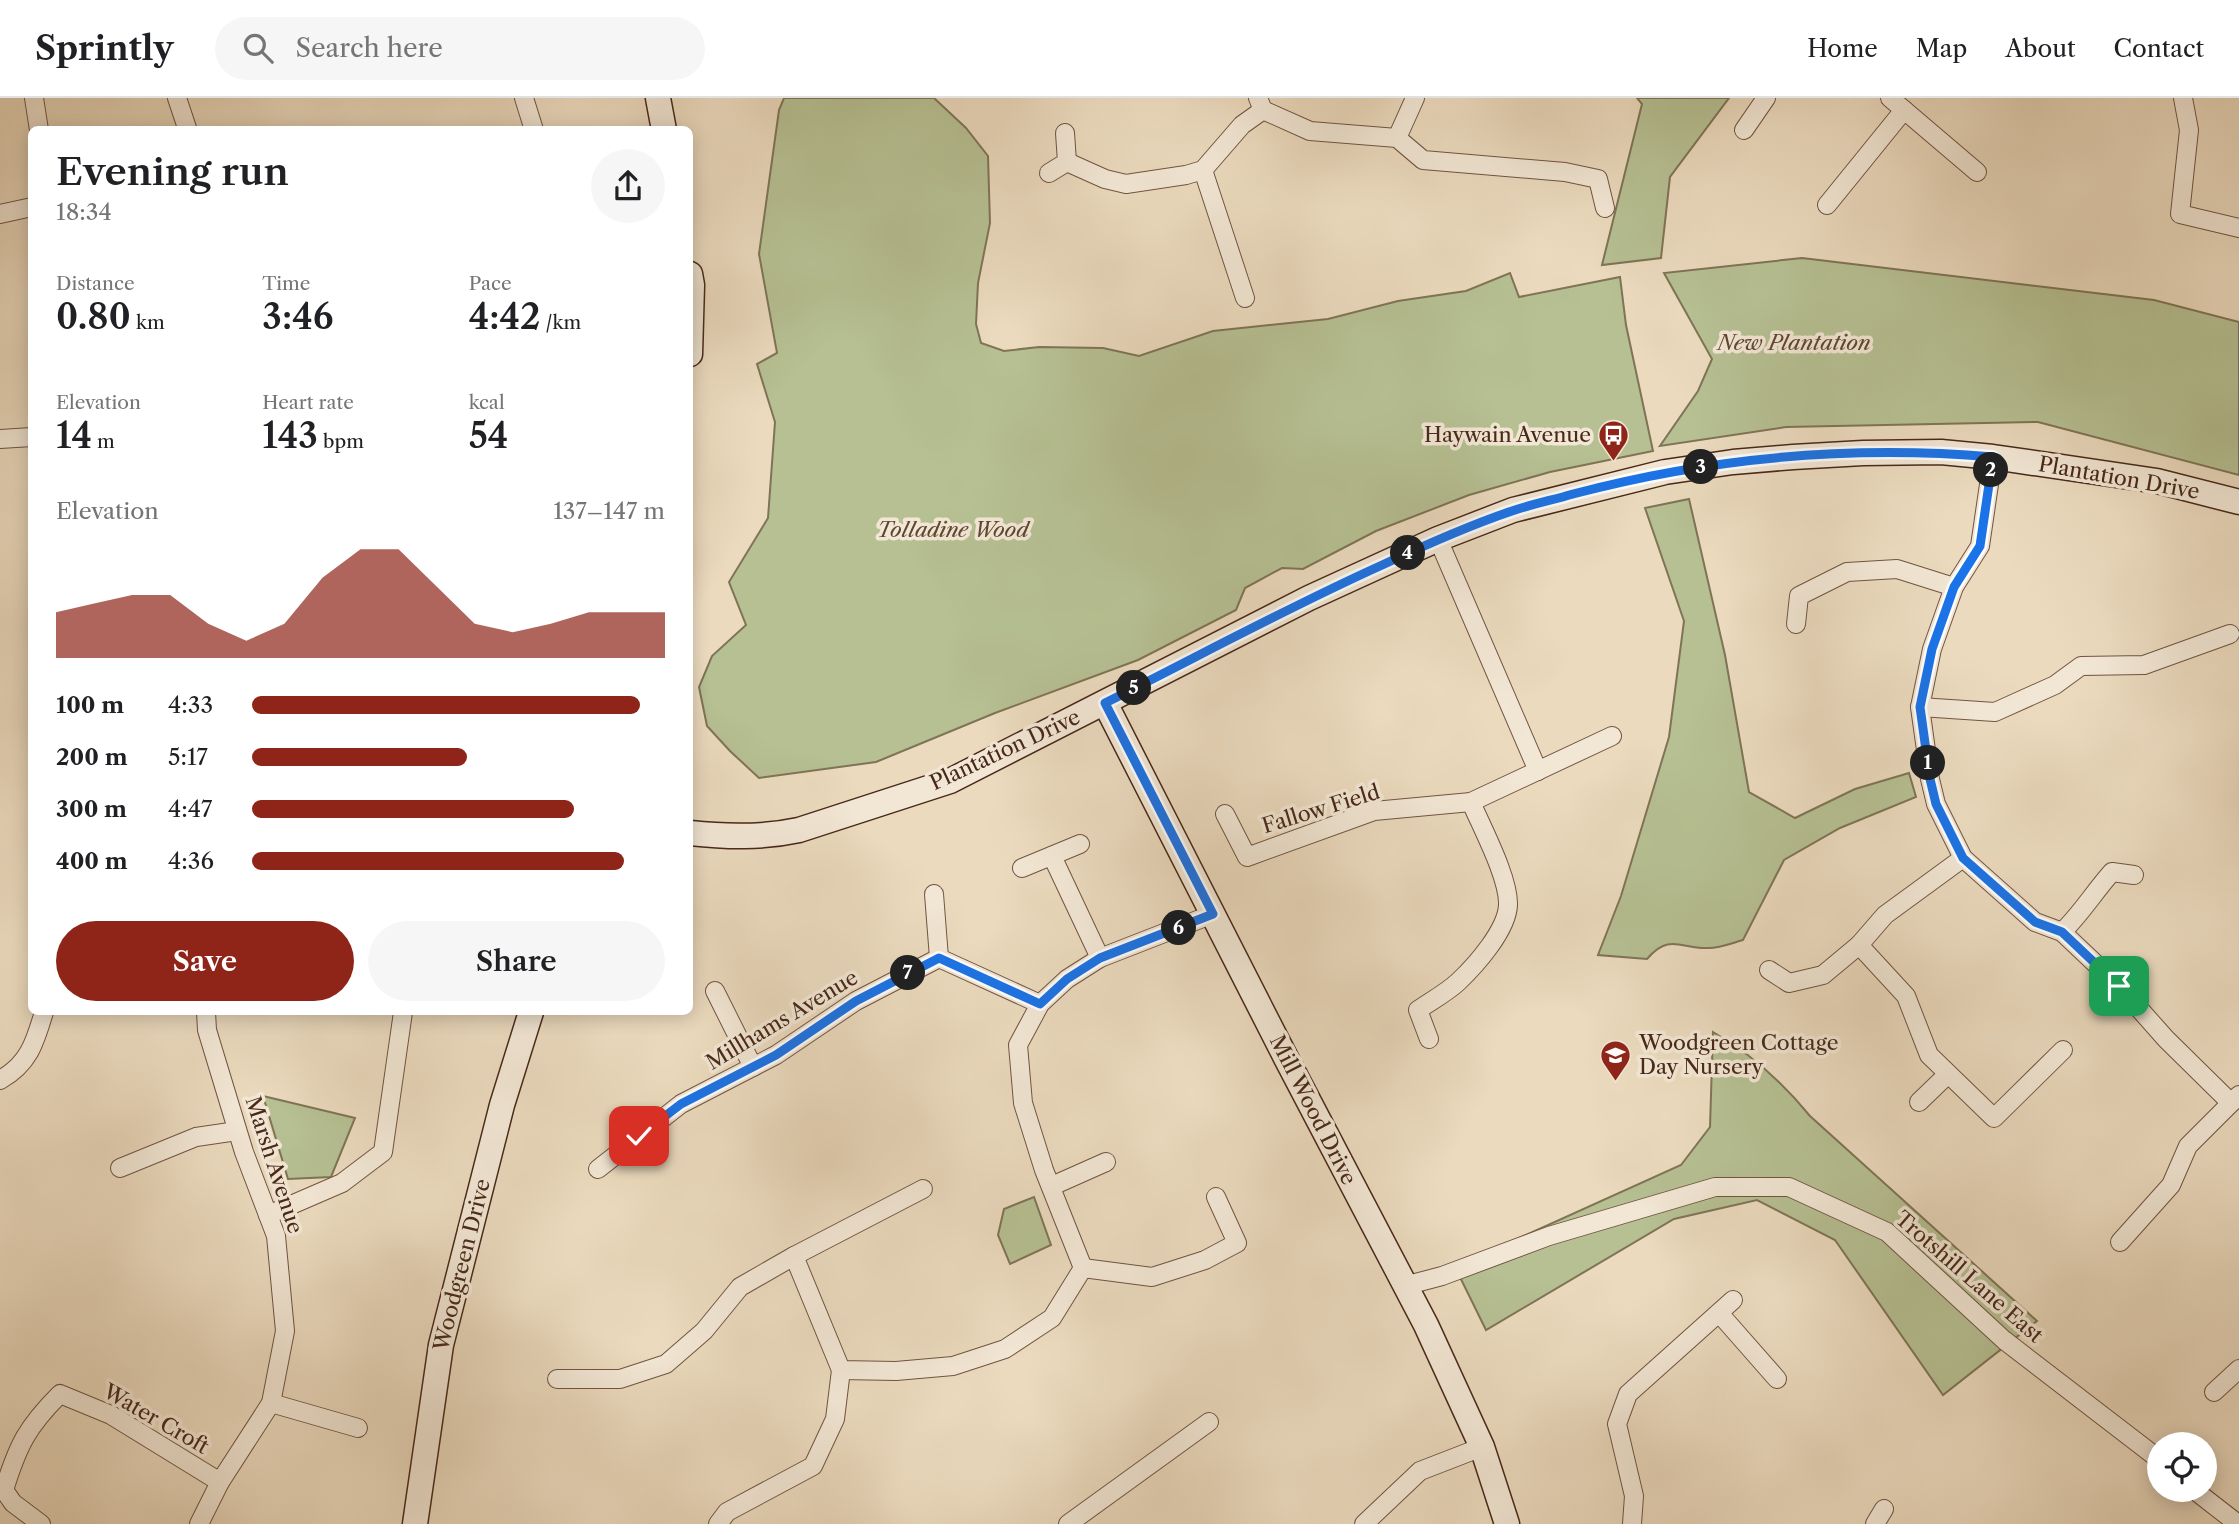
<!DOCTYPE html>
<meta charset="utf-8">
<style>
body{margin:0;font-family:"Libre Caslon Text",serif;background:#f6f6f6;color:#202124;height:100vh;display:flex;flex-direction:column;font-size:26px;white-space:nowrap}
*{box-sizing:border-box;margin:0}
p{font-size:23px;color:#757577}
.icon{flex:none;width:38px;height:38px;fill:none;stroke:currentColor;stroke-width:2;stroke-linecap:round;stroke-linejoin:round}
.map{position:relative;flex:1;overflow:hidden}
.panel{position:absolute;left:28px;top:28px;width:665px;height:889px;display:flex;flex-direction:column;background:#fff;border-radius:10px;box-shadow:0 4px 18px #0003}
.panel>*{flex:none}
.controls{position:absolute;left:2147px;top:1334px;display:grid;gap:14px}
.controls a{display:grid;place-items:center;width:70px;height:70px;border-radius:50%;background:#fff;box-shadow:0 4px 18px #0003;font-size:35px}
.pin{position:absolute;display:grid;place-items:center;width:60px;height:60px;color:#fff;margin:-30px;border-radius:14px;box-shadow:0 4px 10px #0006}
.km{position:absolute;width:35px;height:35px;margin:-18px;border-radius:50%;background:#222;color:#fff;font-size:19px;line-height:35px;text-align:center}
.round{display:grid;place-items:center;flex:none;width:74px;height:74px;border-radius:37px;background:#f6f6f6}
.summary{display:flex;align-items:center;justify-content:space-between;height:119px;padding:0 28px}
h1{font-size:38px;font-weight:600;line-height:52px}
.figures{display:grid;grid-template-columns:repeat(3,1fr);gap:10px;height:119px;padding:7px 28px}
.figures div{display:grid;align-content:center}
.figures b{font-size:35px;font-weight:600}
.figures small{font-size:19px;font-weight:400}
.figures p{font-size:19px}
.chart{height:196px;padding:14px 28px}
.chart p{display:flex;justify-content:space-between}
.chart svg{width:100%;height:126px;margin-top:7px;fill:#8f2418;opacity:.7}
.action{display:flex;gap:14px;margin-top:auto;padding:14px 28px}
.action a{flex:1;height:80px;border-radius:42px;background:#8f2418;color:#fff;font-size:28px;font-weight:600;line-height:80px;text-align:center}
.action a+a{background:#f6f6f6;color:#202124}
ul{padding:0 28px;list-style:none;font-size:23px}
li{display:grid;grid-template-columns:112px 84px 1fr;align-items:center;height:52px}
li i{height:18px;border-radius:9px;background:#8f2418}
header{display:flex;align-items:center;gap:42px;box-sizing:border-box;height:98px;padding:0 35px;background:#fff;border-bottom:2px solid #e0e0e0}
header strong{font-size:33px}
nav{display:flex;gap:38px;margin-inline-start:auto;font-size:24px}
.search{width:490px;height:63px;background:#f6f6f6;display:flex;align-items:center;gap:18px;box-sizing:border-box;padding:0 24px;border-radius:38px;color:#757577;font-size:26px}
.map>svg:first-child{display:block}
.green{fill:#b6c093;stroke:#7f7456;stroke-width:2}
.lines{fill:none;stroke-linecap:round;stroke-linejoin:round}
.street-casing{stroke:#715442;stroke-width:20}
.secondary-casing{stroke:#482819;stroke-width:27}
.street{stroke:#f2e7d5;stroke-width:18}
.secondary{stroke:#f2e7d5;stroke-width:24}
.route-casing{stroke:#fff;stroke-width:14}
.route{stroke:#1a73e8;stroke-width:9}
.labels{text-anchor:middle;stroke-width:7;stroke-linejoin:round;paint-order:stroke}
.park-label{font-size:21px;font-style:italic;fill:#5e4631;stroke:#f2e7d5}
.poi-label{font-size:21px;fill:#482819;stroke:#f2e7d5;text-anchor:end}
.street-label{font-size:21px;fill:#482819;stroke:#f2e7d5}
</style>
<header>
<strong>Sprintly</strong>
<div class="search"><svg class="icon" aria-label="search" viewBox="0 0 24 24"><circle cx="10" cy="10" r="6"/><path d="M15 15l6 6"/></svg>Search here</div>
<nav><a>Home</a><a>Map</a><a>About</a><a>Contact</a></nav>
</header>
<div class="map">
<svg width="2239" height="1426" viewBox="0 0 2239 1426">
<rect width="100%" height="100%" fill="#ebdabe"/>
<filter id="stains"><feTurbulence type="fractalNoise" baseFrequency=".00286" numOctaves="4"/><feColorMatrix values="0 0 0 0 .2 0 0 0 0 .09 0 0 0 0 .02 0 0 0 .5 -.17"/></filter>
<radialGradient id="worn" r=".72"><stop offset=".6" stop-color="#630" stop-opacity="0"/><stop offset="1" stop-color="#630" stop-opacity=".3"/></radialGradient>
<g class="green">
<path d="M 784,0 L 934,0 L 966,30 L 988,58 L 990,125 L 978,185 L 976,226 L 981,245 L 1004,253 L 1039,249 L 1103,250 L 1139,258 L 1213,233 L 1328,221 L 1398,203 L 1466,193 L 1510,175 L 1519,199 L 1620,179 L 1626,227 L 1653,353 L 1550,374 L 1469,397 L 1376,433 L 1303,471 L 1282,470 L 1245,490 L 1236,512 L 1138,562 L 995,615 L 876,664 L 759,680 L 730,653 L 707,628 L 699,589 L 712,558 L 746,527 L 729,484 L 768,420 L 775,324 L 757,266 L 777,255 L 759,156 L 779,12 Z"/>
<path d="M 1637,0 L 1729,0 L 1670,79 L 1661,160 L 1602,167 L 1642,6 Z"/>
<path d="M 1802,160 L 2154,202 L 2239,224 L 2239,377 L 2038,324 L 1786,329 L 1660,348 L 1698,293 L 1712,261 L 1664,175 Z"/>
<path d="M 1689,401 L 1725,557 L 1749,694 L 1795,720 L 1855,691 L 1909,675 L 1916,699 L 1840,730 L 1784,762 L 1743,842 C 1732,845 1720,850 1709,850 C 1682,852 1670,834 1647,861 L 1598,857 L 1621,798 L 1669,639 L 1684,523 L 1645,410 Z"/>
<path d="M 1713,934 C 1750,955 1783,985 1810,1018 L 2037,1223 L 1943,1297 L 1835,1142 L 1757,1102 L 1674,1121 L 1486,1232 L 1455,1169 L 1681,1067 L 1710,1029 Z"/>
<path d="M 263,998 L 355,1020 L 331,1079 L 288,1081 Z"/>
<path d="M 1034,1099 L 1051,1147 L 1010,1166 L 998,1137 L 1004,1111 Z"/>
</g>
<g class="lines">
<defs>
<g id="street">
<path d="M 34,0 L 39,32"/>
<path d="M 177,0 L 187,30"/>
<path d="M 524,0 L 534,32"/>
<path d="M 1258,0 L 1263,12 L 1310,33 L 1397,40 L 1423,62 L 1565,74 L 1598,81 L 1605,110"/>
<path d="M 1890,0 L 1977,74"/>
<path d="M 2183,0 L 2189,32 L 2180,116 L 2239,130"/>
<path d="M 1744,32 L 1766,0"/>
<path d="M 1397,40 L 1415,0"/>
<path d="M 1067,64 L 1105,81 L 1126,86 L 1186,77 L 1203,72 L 1242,27 L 1263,12"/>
<path d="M 1203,72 L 1245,200"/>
<path d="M 1049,75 L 1067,64 L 1065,35"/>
<path d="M 1827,107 L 1904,12"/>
<path d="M 0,116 L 32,109"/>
<path d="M 0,341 L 32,339"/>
<path d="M 1993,359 L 1980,448 L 1954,489 L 1932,551 L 1920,609 L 1930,681 L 1936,706 L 1963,760 L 2035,824 L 2062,834 L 2119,888 L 2166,941 L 2231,1005"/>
<path d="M 1438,441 L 1538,673"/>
<path d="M 1796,526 L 1799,498 L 1847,474 L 1897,471 L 1954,489"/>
<path d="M 1920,609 L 1995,614 L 2055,587 L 2081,568 L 2144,567 L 2230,536"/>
<path d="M 1225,716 L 1247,759 L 1374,713 L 1471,704 L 1612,638"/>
<path d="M 1052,758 L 1100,860"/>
<path d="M 1963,760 L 1885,817 L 1859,847 L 1906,898 L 1929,957 L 1994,1020 L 2063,952"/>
<path d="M 1022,770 L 1080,746"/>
<path d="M 934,796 L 939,860"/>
<path d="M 2062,834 C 2081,816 2094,794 2112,774 L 2134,777"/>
<path d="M 1769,872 L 1789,885 L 1823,877 L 1859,847"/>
<path d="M 715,893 L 753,969"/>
<path d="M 1429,941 L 1418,912 C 1431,903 1446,895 1458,884 C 1476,867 1507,832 1508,807 C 1509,780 1482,730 1471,704"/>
<path d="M 0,982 C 29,966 35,944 44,914"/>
<path d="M 1919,1004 L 1947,977"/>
<path d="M 120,1070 L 196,1039 L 237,1033"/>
<path d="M 598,1071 L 681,1006 L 776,957 L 856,903 L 939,860 L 1040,906"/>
<path d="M 1052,1088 L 1106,1064"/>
<path d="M 268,1117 L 342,1085 L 383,1054 L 403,914"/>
<path d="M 2120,1144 L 2171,1087 L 2188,1048 L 2239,997"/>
<path d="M 794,1158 L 923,1091"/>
<path d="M 1083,1170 L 1152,1179 L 1205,1162 L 1237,1145 L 1216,1099"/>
<path d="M 1404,1188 L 1442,1178 L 1549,1138 L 1715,1089 L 1789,1089 L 1887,1134 L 2004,1242 L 2160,1362"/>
<path d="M 1719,1215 L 1777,1281"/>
<path d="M 557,1281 L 620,1281 L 666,1266 L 704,1233 L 740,1189 L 794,1158 L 841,1272 L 896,1273 L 953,1268 L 1005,1251 L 1052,1220 L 1083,1170 L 1044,1072 L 1023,1005 L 1018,947 L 1040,906 L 1067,881 L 1100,860 L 1213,816"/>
<path d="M 2214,1294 L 2239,1271"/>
<path d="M 271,1305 L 358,1330"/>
<path d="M 2193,1391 L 2238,1426"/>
<path d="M 41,1426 L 13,1405 L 4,1392 C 18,1347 27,1329 60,1296 L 111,1317 L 220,1384"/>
<path d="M 199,1426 L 220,1384 L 271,1305 L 285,1233 L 276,1138 L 244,1054 L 207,932 L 206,914"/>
<path d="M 718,1426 L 727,1414 L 813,1368 L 835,1321 L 841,1272"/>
<path d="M 1068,1426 L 1209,1324"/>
<path d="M 1364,1426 L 1420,1373 L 1482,1349"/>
<path d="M 1632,1426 L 1634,1398 L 1617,1326 L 1628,1296 L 1733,1202"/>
<path d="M 1875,1426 L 1884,1411"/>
</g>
<g id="secondary">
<path d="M 658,0 L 664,32"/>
<path d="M 690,176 L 692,187 L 690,256"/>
<path d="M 1105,605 L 1286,960 L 1426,1227 L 1482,1349 L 1507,1426"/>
<path d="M 690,735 C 727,739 762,740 799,732 L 950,683 L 1309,500 L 1438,441 L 1513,412 L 1665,374 L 1733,364 L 1793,359 L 1863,355 L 1941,354 L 1993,359 L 2157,383 L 2239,404"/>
<path d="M 415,1426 L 441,1247 L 502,1007 L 531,914"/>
</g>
</defs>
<use href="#street" class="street-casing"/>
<use href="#secondary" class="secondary-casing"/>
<use href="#street" class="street"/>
<use href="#secondary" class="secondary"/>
</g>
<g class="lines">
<defs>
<path id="route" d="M 639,1038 L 681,1006 L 776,957 L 856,903 L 939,860 L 1040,906 L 1067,881 L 1100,860 L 1213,816 L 1105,605 C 1197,559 1287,510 1380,468 C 1423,448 1467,428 1512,413 C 1532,406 1553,402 1573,396 C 1709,360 1852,347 1993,359 L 1980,448 L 1954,489 L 1932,551 L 1920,609 L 1930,681 L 1936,706 L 1963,760 L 2035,824 L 2062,834 L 2119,888"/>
</defs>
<use href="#route" class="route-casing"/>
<use href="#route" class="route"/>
</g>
<defs>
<symbol id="bus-pin" viewBox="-11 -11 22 30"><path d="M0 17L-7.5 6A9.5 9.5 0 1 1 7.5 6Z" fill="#8f2418" stroke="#f2e7d5"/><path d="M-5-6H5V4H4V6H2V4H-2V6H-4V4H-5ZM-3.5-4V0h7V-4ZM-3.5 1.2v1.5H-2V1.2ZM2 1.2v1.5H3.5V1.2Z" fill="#fff"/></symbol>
<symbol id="school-pin" viewBox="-11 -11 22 30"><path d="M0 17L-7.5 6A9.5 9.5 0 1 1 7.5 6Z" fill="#8f2418" stroke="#f2e7d5"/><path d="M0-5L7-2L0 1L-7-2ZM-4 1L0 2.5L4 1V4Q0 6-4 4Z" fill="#fff"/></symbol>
</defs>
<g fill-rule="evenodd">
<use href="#bus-pin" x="1596" y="320" width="35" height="47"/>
<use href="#school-pin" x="1598" y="940" width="35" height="47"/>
</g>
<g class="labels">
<g class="park-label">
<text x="1794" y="252">New Plantation</text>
<text x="953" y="439">Tolladine Wood</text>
</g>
<g class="poi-label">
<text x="1591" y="344">Haywain Avenue</text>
<text x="1639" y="952" text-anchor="start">Woodgreen Cottage<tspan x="1639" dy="24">Day Nursery</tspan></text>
</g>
<g class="street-label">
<text transform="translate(2119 380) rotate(10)" y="7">Plantation Drive</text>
<text transform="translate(1005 652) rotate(-25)" y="7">Plantation Drive</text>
<text transform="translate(1321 711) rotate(-17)" y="7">Fallow Field</text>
<text transform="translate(782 922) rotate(-31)" y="7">Millhams Avenue</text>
<text transform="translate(1313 1012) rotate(63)" y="7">Mill Wood Drive</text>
<text transform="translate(274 1067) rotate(72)" y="7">Marsh Avenue</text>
<text transform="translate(462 1167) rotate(-76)" y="7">Woodgreen Drive</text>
<text transform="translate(1969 1179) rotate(41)" y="7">Trotshill Lane East</text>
<text transform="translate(156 1321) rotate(30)" y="7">Water Croft</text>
</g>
</g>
<rect width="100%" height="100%" filter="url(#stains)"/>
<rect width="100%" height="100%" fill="url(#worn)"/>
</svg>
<div class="controls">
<a><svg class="icon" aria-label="locate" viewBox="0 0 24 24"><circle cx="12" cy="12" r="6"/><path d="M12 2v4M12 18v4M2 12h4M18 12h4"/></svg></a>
</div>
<div class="pin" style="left:2119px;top:888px;background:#1e9e55"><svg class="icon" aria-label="arrive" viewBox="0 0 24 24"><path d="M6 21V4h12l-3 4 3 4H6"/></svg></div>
<div class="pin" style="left:639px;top:1038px;background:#d93025"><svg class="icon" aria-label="check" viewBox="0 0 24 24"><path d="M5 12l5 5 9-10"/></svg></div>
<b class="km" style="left:1928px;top:665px">1</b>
<b class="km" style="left:1991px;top:372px">2</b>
<b class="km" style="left:1701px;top:369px">3</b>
<b class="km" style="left:1408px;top:455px">4</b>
<b class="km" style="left:1134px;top:590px">5</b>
<b class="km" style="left:1179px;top:830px">6</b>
<b class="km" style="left:908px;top:875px">7</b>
<section class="panel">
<div class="summary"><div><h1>Evening run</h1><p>18:34</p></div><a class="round"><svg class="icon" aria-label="share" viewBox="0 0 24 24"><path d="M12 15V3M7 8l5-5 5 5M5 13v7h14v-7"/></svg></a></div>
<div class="figures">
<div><p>Distance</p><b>0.80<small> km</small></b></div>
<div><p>Time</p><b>3:46</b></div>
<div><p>Pace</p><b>4:42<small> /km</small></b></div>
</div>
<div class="figures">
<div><p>Elevation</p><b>14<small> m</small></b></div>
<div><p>Heart rate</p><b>143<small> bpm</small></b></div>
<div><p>kcal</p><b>54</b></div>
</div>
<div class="chart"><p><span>Elevation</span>137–147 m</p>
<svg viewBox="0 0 160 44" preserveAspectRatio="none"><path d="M0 44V28L10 25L20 22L30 22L40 32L50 38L60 32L70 16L80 6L90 6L100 19L110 32L120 35L130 32L140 28L150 28L160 28V44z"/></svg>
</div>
<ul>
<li><b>100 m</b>4:33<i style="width:94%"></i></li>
<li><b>200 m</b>5:17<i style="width:52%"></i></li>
<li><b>300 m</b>4:47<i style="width:78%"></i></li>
<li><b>400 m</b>4:36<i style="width:90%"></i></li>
</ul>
<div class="action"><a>Save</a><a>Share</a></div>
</section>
</div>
